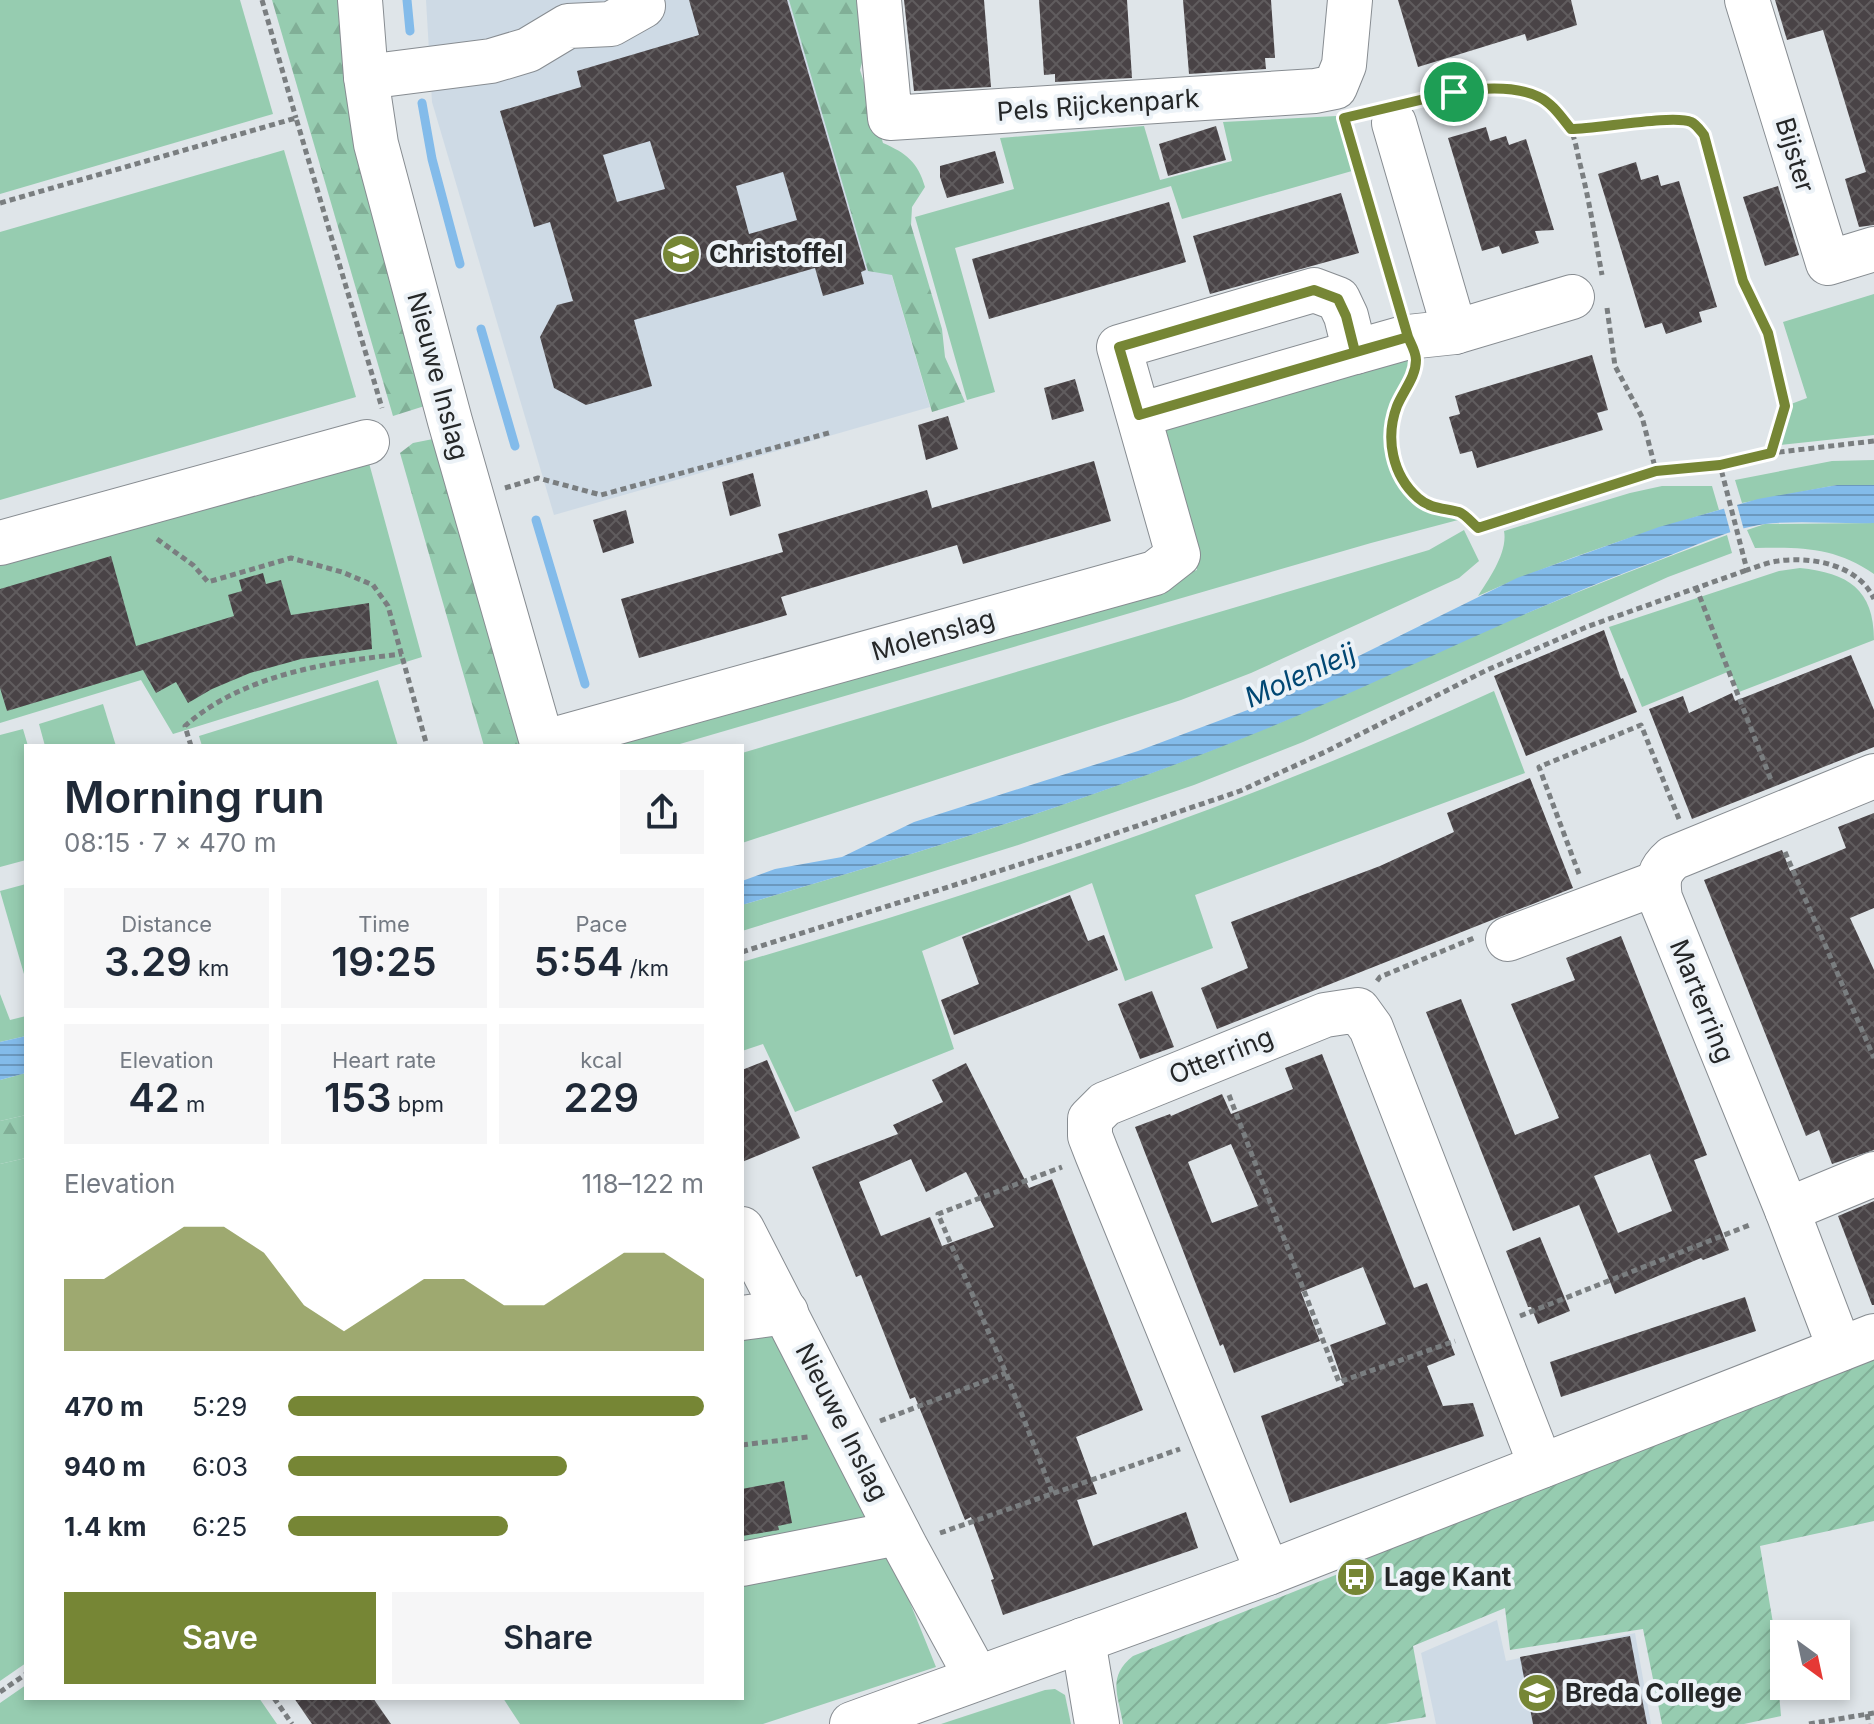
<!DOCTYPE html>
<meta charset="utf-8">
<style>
body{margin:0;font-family:Inter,sans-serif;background:#f6f6f7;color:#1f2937;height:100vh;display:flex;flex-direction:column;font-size:30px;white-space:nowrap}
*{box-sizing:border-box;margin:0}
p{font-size:26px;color:#747a83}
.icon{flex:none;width:44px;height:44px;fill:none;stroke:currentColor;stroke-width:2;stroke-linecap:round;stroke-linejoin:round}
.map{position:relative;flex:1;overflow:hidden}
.panel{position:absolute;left:24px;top:744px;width:720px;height:956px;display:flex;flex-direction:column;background:#fff;border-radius:0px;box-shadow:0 4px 12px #0003}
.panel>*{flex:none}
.needle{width:52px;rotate:147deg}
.tools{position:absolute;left:1770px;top:1620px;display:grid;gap:16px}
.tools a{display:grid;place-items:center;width:80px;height:80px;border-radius:0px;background:#fff;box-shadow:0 4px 12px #0003;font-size:40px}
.pin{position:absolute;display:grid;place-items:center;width:68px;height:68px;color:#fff;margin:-34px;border:4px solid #fff;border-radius:50%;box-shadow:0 2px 8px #0007}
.round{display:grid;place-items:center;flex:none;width:84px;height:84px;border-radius:0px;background:#f6f6f7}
.head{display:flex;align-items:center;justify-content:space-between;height:136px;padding:0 40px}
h1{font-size:44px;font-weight:600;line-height:60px}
.stats{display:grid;grid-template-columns:repeat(3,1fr);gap:12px;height:136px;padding:8px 40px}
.stats div{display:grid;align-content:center;border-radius:0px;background:#f6f6f7;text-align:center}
.stats b{font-size:40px;font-weight:600}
.stats small{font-size:22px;font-weight:400}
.stats p{font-size:22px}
.chart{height:224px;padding:16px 40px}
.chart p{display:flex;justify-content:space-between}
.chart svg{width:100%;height:144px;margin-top:8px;fill:#768635;opacity:.7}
.cta{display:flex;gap:16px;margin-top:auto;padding:16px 40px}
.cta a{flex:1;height:92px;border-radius:0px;background:#768635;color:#fff;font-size:32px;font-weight:600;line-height:92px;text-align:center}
.cta a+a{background:#f6f6f7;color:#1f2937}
ul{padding:0 40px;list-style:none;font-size:26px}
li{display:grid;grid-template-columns:128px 96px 1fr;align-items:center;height:60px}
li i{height:20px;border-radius:10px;background:#768635}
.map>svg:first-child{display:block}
.built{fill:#cedae5}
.green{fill:#96ccb0}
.forest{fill:url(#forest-firs)}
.garden{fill:url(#garden-furrows)}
.water{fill:url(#water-rules)}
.pier{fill:#dfe5e9}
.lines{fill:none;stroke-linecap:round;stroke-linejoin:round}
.stream{stroke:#83bbea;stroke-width:9}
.building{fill:url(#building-cross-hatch);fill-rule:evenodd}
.minor-casing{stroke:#878c91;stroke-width:46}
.path{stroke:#7a7e80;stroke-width:5;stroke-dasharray:6 4;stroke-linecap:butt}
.minor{stroke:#fff;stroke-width:44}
.route-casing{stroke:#fff;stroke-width:16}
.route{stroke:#768635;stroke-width:10}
.labels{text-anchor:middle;stroke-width:8;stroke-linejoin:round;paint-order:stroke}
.street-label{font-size:26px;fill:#252728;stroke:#ecf2f7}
.poi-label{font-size:26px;font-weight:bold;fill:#252728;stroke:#ecf2f7;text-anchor:start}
.water-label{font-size:28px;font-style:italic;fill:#014773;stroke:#ecf2f7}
</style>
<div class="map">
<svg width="1874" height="1724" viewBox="0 0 1874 1724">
<defs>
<pattern id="forest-firs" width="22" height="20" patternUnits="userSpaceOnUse" patternTransform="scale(2)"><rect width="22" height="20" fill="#96ccb0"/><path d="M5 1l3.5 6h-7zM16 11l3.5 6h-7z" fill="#81af97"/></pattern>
<pattern id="garden-furrows" width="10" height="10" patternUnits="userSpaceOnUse" patternTransform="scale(2)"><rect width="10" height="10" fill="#96ccb0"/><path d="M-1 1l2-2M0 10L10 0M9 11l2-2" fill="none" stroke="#81af97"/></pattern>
<pattern id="water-rules" width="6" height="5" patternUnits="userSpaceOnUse" patternTransform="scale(2)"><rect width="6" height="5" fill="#83bbea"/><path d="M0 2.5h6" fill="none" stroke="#6b98be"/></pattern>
<pattern id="building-cross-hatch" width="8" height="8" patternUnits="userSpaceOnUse" patternTransform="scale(2)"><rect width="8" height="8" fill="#494346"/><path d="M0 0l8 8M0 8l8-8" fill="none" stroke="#605c5e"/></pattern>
</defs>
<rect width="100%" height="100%" fill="#dfe5e9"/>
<g class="built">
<path d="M 426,0 L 812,0 L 930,407 L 554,515 L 432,102 Z"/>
<path d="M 1497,1620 L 1506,1661 L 1635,1633 L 1651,1724 L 1436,1724 L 1421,1653 Z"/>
</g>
<g class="green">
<path d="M 0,0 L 240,0 L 273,114 L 0,194 Z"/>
<path d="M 1336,116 L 1352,171 L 1182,219 L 1171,186 L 955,248 L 995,392 L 967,400 L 915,217 L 1014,189 L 1000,138 L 1144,126 L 1160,180 L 1232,161 L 1223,122 Z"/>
<path d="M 284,150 L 356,397 L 0,500 L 0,232 Z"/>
<path d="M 1874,294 L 1874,435 L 1780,445 L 1791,404 L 1807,398 L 1783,322 Z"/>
<path d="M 1411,357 L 1410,369 L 1393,403 L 1384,431 L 1388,458 L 1407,497 L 1430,512 L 1458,520 L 1371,543 L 673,746 L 589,746 L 1197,570 L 1163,445 L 1166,426 Z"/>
<path d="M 366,452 L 422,657 L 173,734 L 141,680 L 0,723 L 0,554 Z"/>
<path d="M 1874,460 L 1874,485 L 1837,485 L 1742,503 L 1735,480 L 1832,461 Z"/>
<path d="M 1662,486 L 1712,486 L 1719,510 C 1638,534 1556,561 1478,596 C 1489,579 1508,552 1504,531 L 1630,493 Z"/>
<path d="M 1874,523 L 1874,574 C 1835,547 1801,547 1755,548 L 1747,530 L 1765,524 Z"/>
<path d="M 1464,530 L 1479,561 L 1459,578 L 1251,673 L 1181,700 L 742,843 L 742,753 L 1429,550 Z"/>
<path d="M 1727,535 L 1732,553 L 1668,577 L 1303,742 L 1194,785 L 1015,846 L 742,931 L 742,905 C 912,855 1082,803 1247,736 C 1333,702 1416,660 1501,624 C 1575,592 1651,563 1727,535 Z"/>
<path d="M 1800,568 C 1848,573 1874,589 1874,640 L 1739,692 L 1730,671 L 1642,707 L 1609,627 L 1779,571 Z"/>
<path d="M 378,680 L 398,746 L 202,746 L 199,736 Z"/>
<path d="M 1494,691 L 1525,773 L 1195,895 L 1213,948 L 1125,981 L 1092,883 L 922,951 L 954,1049 L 795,1112 L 763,1044 L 742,1051 L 742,962 C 999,887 1251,803 1494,691 Z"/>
<path d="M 103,704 L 116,746 L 45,746 L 39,724 Z"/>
<path d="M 23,729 L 28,746 L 26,746 L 26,860 L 0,867 L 0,735 Z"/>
<path d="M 26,884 L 26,981 L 0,891 Z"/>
<path d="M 0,994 L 10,1020 L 26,1016 L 26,1036 L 0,1042 Z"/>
<path d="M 26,1073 L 26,1115 L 0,1121 L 0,1080 Z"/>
<path d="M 26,1158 L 26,1663 L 0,1681 L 0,1164 Z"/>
<path d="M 772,1322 L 874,1521 L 742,1549 L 742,1328 Z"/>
<path d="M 890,1553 L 936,1667 L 763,1724 L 520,1724 L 503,1698 L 742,1698 L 742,1581 Z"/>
<path d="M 26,1685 L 26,1698 L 259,1698 L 277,1724 L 0,1724 L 0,1703 Z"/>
<path d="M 1055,1689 L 1065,1695 L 1071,1724 L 941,1724 L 1045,1690 Z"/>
</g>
<g class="forest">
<path d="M 272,0 L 343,0 L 434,403 L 393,416 Z"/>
<path d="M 789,0 L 868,0 L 870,33 L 860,70 L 883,143 C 906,153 918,162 925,187 L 912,207 L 911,225 L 942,329 L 945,357 L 965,402 L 932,412 L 892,275 L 868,271 Z"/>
<path d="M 443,437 L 530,746 L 484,746 L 400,453 L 413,443 Z"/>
<path d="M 26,1115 L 26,1158 L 0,1164 L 0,1121 Z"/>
</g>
<path class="garden" d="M 1874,1355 L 1874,1521 L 1760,1546 L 1773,1623 L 1781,1716 L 1744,1724 L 1662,1724 L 1643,1629 L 1510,1650 L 1505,1608 L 1413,1646 L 1426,1717 L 1386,1724 L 1123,1724 C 1118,1694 1107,1677 1133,1656 L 1368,1562 L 1365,1554 Z"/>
<g class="water">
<path d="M 1837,485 L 1874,485 L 1874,523 C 1840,524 1797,520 1765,524 C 1727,529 1682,552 1645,565 C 1509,616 1381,683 1246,737 C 1082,803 912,855 742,905 L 742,881 L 775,869 L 842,857 L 914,822 L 1138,751 L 1253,708 L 1517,578 L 1659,527 L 1758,499 Z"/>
<path d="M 26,1036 L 26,1073 L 0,1080 L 0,1042 Z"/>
</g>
<path class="pier" d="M 1736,501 L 1745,534 L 1732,538 L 1723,505 Z"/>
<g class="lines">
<g class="stream">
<path d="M 407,0 L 410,31"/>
<path d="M 422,103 L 432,159 L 460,264"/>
<path d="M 481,329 L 515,446"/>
<path d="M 536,520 L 585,684"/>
</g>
</g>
<g class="building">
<path d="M 689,0 L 787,0 L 866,270 L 861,272 L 864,284 L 823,296 L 815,268 L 634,320 L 652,386 L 586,405 L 554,388 L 540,337 L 557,305 L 573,301 L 550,222 L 534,227 L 500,111 L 581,87 L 577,71 L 699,35 ZM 650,141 L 665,189 L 617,202 L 603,155 ZM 783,172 L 797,220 L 749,234 L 736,186 Z"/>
<path d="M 904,0 L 984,0 L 991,87 L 914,91 Z"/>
<path d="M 1039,0 L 1127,0 L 1132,78 L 1055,82 L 1055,74 L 1044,75 Z"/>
<path d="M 1183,0 L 1271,0 L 1275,58 L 1265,58 L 1266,69 L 1189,74 Z"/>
<path d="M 1398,0 L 1571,0 L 1577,25 L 1527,41 L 1525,34 L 1418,67 Z"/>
<path d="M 1775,0 L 1874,0 L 1874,225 L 1859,227 L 1845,179 L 1866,172 L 1823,30 L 1787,40 Z"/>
<path d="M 1216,126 L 1226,160 L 1168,176 L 1159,144 Z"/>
<path d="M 1486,127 L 1490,141 L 1506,136 L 1509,145 L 1526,139 L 1554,230 L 1535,231 L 1539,243 L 1502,254 L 1499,246 L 1482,251 L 1448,138 Z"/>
<path d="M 995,151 L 1004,183 L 947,198 L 940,177 L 940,166 Z"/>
<path d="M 1636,162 L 1641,180 L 1658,175 L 1661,186 L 1679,181 L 1717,307 L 1699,312 L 1702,322 L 1666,334 L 1662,323 L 1645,328 L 1598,174 Z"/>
<path d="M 1778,186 L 1799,255 L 1765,266 L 1743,197 Z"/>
<path d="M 1341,193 L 1359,253 L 1210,294 L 1193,236 Z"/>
<path d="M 1169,202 L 1186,262 L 989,319 L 972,259 Z"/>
<path d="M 1592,355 L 1608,410 L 1597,413 L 1603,430 L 1477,468 L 1472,451 L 1460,454 L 1449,417 L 1460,414 L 1455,396 Z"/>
<path d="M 1075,379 L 1084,411 L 1052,420 L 1044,388 Z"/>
<path d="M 948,416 L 958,449 L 926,460 L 918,425 Z"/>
<path d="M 1094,461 L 1111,521 L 963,564 L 957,545 L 781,597 L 787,615 L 639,658 L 621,599 L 783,552 L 778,534 L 927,490 L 932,508 Z"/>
<path d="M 753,473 L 761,506 L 730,516 L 722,482 Z"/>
<path d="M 626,510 L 634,543 L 603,553 L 593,520 Z"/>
<path d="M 111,556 L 136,646 L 234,616 L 228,595 L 242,591 L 239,580 L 263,573 L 266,584 L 281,580 L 291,615 L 369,603 L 372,649 L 301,659 L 250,673 L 212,689 L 188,703 L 176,682 L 156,693 L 143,670 L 7,711 L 0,688 L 0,589 Z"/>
<path d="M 1604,630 L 1621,679 L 1623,678 L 1637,712 L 1526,756 L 1494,676 Z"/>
<path d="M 1851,655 L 1874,710 L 1874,747 L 1692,819 L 1649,709 L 1683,696 L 1689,713 L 1732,693 L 1735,701 Z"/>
<path d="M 1530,778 L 1573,888 L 1217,1029 L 1201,988 L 1248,968 L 1231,922 L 1380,866 L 1454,832 L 1447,813 Z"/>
<path d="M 1874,813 L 1874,908 L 1850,918 L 1874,970 L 1874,1150 L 1832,1164 L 1819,1130 L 1806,1136 L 1704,880 L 1782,850 L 1790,871 L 1846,848 L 1838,827 Z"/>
<path d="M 1070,895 L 1088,941 L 1104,935 L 1118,970 L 954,1035 L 941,1000 L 979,984 L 962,937 Z"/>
<path d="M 1621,936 L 1707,1155 L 1694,1160 L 1729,1250 L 1703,1260 L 1701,1258 L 1615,1294 L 1579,1205 L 1513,1231 L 1426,1012 L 1461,999 L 1515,1135 L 1559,1118 L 1511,1004 L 1575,980 L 1566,958 ZM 1650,1154 L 1672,1211 L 1618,1233 L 1594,1176 Z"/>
<path d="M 1152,991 L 1174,1047 L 1140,1059 L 1118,1004 Z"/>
<path d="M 1322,1054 L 1414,1288 L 1427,1283 L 1455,1355 L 1427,1366 L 1443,1406 L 1473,1403 L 1484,1436 L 1290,1503 L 1261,1416 L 1344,1385 L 1330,1345 L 1386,1324 L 1363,1267 L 1301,1292 L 1320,1341 L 1234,1373 L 1223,1344 L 1220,1346 L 1135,1127 L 1170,1114 L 1171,1116 L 1222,1094 L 1231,1114 L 1254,1105 L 1293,1089 L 1285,1068 ZM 1231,1144 L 1258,1206 L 1212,1223 L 1188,1162 Z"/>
<path d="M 767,1060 L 800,1138 L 742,1162 L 742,1070 Z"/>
<path d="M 966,1063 L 1029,1188 L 1052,1179 L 1143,1410 L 1076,1437 L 1097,1494 L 1077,1500 L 1093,1546 L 1186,1512 L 1198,1548 L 1003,1615 L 991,1580 L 994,1579 L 971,1517 L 965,1520 L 915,1397 L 910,1399 L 861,1275 L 856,1277 L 812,1167 L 898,1134 L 893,1125 L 943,1102 L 932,1080 ZM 911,1159 L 926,1192 L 966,1172 L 994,1227 L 942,1246 L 930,1217 L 881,1236 L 859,1182 Z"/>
<path d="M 1874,1201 L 1874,1305 L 1872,1305 L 1838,1216 Z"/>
<path d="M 1540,1237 L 1570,1311 L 1538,1324 L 1531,1307 L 1528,1307 L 1506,1251 Z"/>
<path d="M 1745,1297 L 1756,1331 L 1561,1397 L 1550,1362 Z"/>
<path d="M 784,1481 L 792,1523 L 778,1526 L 779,1530 L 742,1536 L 742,1489 Z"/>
<path d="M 1630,1636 L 1647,1724 L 1533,1724 L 1520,1657 Z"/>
<path d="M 294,1698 L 373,1698 L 391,1724 L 312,1724 Z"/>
</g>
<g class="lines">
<defs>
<g id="minor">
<path d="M 360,0 L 366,77 L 376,144 L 450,421 L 543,746"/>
<path d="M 879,0 L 890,118 L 1315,91 L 1335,87 L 1344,65 L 1350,0"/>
<path d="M 1747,0 L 1828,263 L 1874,249"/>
<path d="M 366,77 L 491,61 L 528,50 L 568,26 L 611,24 L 643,6"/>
<path d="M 1394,123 L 1455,332"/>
<path d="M 1355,352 L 1408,337 L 1455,332 L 1572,297"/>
<path d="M 0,543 L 367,442"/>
<path d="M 542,743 L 1155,573 L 1178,555 L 1119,347 L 1314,290 L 1338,299 L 1346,316 L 1355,352 L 1139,415"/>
<path d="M 1508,939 L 1657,883"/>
<path d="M 1787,1210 L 1874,1174"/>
<path d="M 742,1229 L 905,1546 L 977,1678"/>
<path d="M 742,1318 L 786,1312"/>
<path d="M 1840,1349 L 1787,1210 L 1660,898 C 1657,879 1659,870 1673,858 L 1874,776"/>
<path d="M 742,1564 L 898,1533"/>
<path d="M 1268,1573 L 1097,1154 L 1090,1136 L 1090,1119 L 1105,1104 L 1325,1015 L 1358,1010 L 1371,1028 L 1541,1466"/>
<path d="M 1083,1640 L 1097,1724"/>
<path d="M 852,1724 L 1268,1573 L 1874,1336"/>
</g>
</defs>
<use href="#minor" class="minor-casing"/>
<g class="path">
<path d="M 262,0 L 296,118"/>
<path d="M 1422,99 C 1468,86 1547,75 1571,130 C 1575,139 1577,151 1579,160 C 1589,198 1595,237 1602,275"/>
<path d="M 1345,122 L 1398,301"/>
<path d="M 1571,129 L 1601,128 L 1674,118 L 1694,122 L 1704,135 L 1743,281 L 1768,333 L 1785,406 L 1771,453"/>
<path d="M 0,203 L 296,118 L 382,408"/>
<path d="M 1607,308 L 1615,366 L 1642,417 L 1656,471"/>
<path d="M 1413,375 C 1395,409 1384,437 1400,474 C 1405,484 1415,496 1424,502 C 1436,508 1447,508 1459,512 C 1466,515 1472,523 1478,528 L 1656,471 L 1720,465 L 1747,570 C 1757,567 1768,562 1778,561 C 1812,556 1859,565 1874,599"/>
<path d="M 1720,465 L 1771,453 L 1874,441"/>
<path d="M 505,488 L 538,478 L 601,495 L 832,432"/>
<path d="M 157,539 L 193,565 L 208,582 L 291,558 L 342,572 L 373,585 L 388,606 L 427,746"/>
<path d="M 1696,587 L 1771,780"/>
<path d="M 191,746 L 185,726 C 242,675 328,662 402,654"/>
<path d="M 1785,852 L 1874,1058"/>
<path d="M 1579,874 L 1539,767 L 1641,725 L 1679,819"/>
<path d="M 742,952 L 1078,846 L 1240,791 L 1325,752 L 1487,670 L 1589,626 L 1747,570"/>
<path d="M 1377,981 L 1380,977 L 1474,938"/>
<path d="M 1229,1095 L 1339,1382 L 1455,1341"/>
<path d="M 1520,1316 L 1752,1224"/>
<path d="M 880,1421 L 1006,1373"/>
<path d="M 742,1445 L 808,1437"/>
<path d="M 1052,1492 L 1006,1373 L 938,1214 L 1062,1167"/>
<path d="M 940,1533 L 1180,1449"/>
<path d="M 0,1692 L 26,1674"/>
<path d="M 274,1698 L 292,1724"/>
<path d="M 1867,1714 L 1869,1724"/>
<path d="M 1809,1724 L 1874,1713"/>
</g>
<use href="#minor" class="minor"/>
</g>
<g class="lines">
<defs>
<path id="route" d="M 1454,92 L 1344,118 L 1408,337 L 1139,415 L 1119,347 L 1314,290 L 1338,299 L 1346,316 L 1355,352 L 1408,337 C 1411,344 1416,352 1416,360 C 1416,377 1403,391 1397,406 C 1385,438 1392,475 1418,498 C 1430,509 1445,508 1459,512 C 1466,515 1472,523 1478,528 L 1656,471 L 1720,465 L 1771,453 L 1785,406 L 1768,333 L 1743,281 L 1704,135 C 1700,130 1696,124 1691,122 C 1674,114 1597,129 1571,129 C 1562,118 1552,103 1539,97 C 1515,85 1480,88 1454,92"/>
</defs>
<use href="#route" class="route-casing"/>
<use href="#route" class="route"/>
</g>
<defs>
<symbol id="school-disc" viewBox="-11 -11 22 22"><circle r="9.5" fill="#768635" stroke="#ecf2f7"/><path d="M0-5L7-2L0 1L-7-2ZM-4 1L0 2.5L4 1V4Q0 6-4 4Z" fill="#fff"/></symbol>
<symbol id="bus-disc" viewBox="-11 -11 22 22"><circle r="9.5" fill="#768635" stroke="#ecf2f7"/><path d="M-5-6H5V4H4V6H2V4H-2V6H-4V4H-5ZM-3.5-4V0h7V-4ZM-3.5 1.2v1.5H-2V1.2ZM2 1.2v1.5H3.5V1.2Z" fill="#fff"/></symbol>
</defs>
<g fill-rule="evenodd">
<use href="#school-disc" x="659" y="232" width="44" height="44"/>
<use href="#bus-disc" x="1334" y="1555" width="44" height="44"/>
<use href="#school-disc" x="1515" y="1671" width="44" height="44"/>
</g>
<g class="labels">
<g class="street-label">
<text transform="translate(1098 105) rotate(-4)" y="9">Pels Rijckenpark</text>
<text transform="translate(1795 155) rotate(73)" y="9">Bijster</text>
<text transform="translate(438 376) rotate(75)" y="9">Nieuwe Inslag</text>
<text transform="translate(933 635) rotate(-16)" y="9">Molenslag</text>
<text transform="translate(1702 1001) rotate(68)" y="9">Marterring</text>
<text transform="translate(1221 1056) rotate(-22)" y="9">Otterring</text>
<text transform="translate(842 1422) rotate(63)" y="9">Nieuwe Inslag</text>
</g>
<g class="poi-label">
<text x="709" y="263">Christoffel</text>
<text x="1384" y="1586">Lage Kant</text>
<text x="1565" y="1702">Breda College</text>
</g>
<g class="water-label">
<text transform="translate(1300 675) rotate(-24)" y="10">Molenleij</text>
</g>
</g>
</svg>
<div class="tools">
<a><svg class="needle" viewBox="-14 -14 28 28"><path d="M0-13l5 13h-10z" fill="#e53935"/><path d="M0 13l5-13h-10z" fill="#747a83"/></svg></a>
</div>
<div class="pin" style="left:1454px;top:92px;background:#1e9e55"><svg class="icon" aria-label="arrive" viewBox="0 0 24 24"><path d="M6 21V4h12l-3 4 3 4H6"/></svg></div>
<section class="panel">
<div class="head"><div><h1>Morning run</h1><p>08:15 · 7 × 470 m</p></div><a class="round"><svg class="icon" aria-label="share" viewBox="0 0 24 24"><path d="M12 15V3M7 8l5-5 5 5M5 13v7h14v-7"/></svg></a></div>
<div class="stats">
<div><p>Distance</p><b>3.29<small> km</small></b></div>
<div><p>Time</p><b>19:25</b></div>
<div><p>Pace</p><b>5:54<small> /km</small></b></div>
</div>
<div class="stats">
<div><p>Elevation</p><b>42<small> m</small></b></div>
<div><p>Heart rate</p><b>153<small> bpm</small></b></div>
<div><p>kcal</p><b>229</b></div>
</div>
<div class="chart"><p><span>Elevation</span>118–122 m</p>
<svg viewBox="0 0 160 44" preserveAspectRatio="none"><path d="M0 44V22L10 22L20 14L30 6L40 6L50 14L60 30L70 38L80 30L90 22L100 22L110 30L120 30L130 22L140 14L150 14L160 22V44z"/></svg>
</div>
<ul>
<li><b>470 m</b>5:29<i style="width:100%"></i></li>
<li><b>940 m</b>6:03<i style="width:67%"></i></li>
<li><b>1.4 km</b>6:25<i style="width:53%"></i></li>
</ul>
<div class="cta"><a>Save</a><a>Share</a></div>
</section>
</div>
